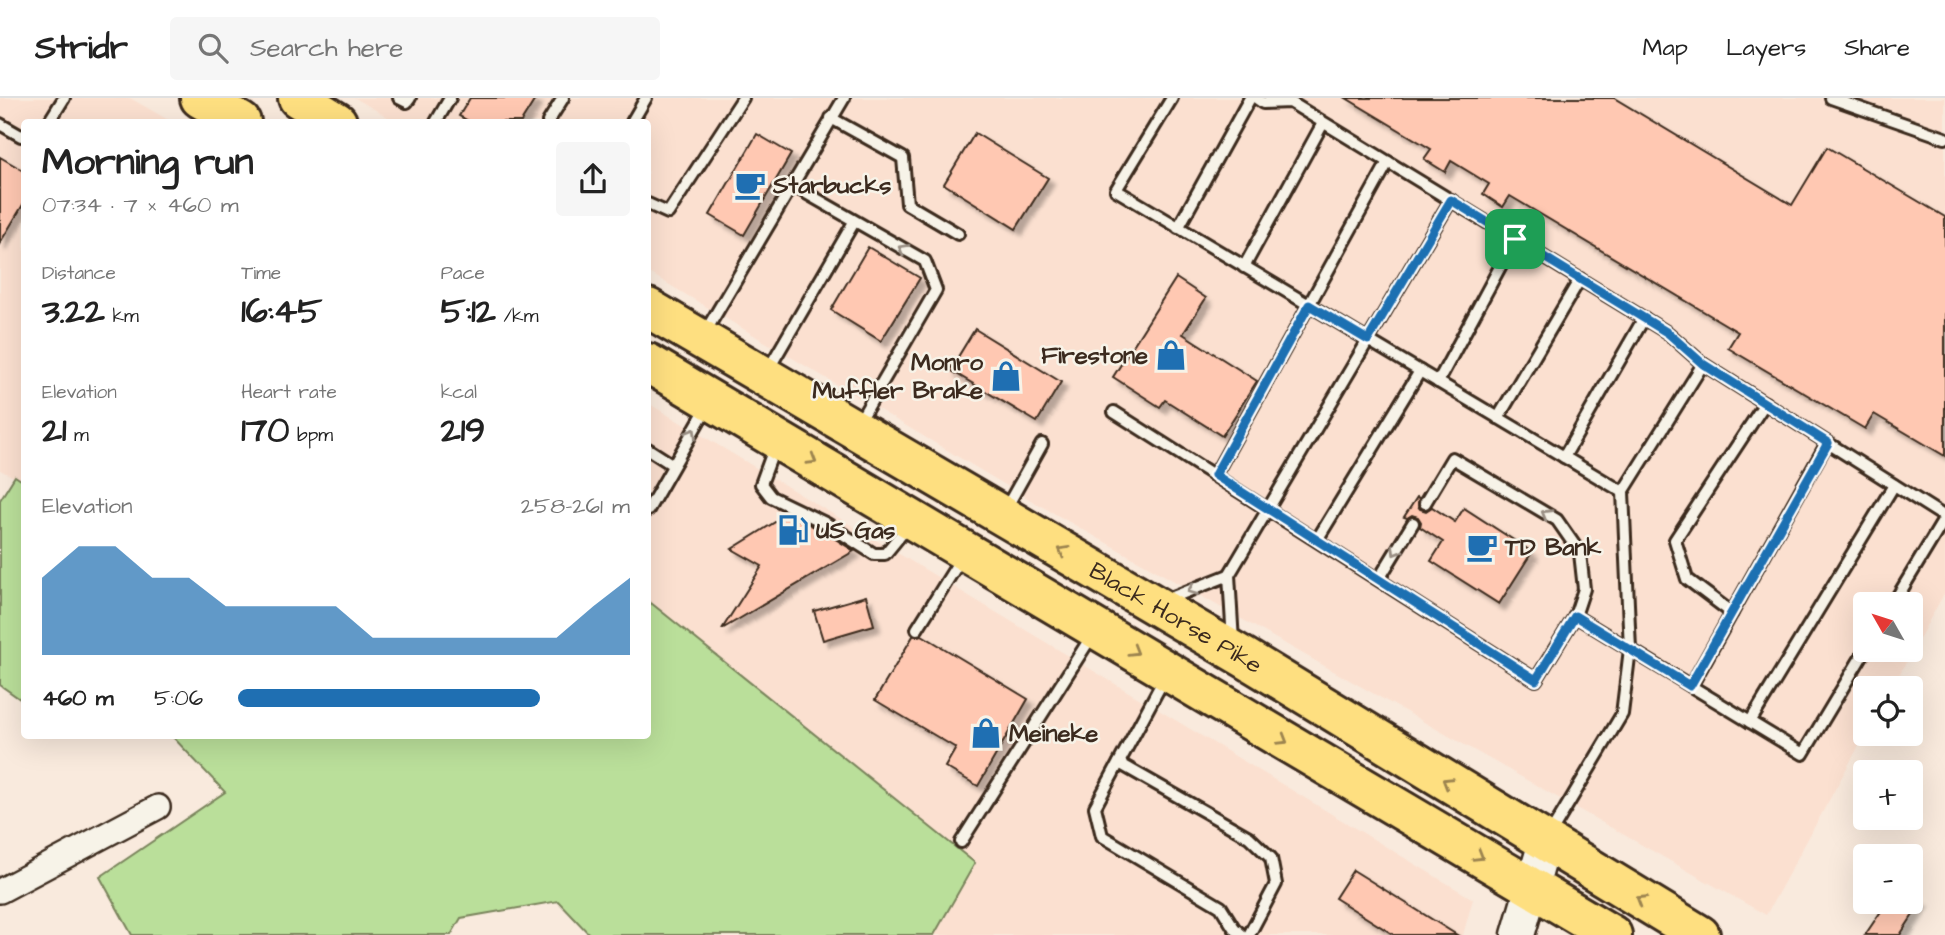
<!DOCTYPE html>
<meta charset="utf-8">
<style>
body{margin:0;font-family:"Architects Daughter",sans-serif;background:#f6f6f6;color:#222;height:100vh;display:flex;flex-direction:column;font-size:26px;white-space:nowrap}
*{box-sizing:border-box;margin:0}
p{font-size:23px;color:#767676}
.icon{flex:none;width:38px;height:38px;fill:none;stroke:currentColor;stroke-width:2;stroke-linecap:round;stroke-linejoin:round}
.map{position:relative;flex:1;overflow:hidden}
.drawer{position:absolute;left:21px;top:21px;width:630px;height:620px;display:flex;flex-direction:column;background:#fff;border-radius:7px;box-shadow:0 7px 28px #0002}
.drawer>*{flex:none}
.needle{width:46px;rotate:309deg}
.controls{position:absolute;left:1853px;top:494px;display:grid;gap:14px}
.controls a{display:grid;place-items:center;width:70px;height:70px;border-radius:7px;background:#fff;box-shadow:0 7px 28px #0002;font-size:35px}
.pin{position:absolute;display:grid;place-items:center;width:60px;height:60px;color:#fff;margin:-30px;border-radius:14px;box-shadow:0 4px 10px #0006}
.round{display:grid;place-items:center;flex:none;width:74px;height:74px;border-radius:7px;background:#f6f6f6}
.head{display:flex;align-items:center;justify-content:space-between;height:119px;padding:0 21px}
h1{font-size:38px;font-weight:800;line-height:52px}
.metrics{display:grid;grid-template-columns:repeat(3,1fr);gap:10px;height:119px;padding:7px 21px}
.metrics div{display:grid;align-content:center}
.metrics b{font-size:35px;font-weight:800}
.metrics small{font-size:19px;font-weight:400}
.metrics p{font-size:19px}
.chart{height:196px;padding:14px 21px}
.chart p{display:flex;justify-content:space-between}
.chart svg{width:100%;height:126px;margin-top:7px;fill:#1f6fb2;opacity:.7}
ul{padding:0 21px;list-style:none;font-size:23px}
li{display:grid;grid-template-columns:112px 84px 1fr;align-items:center;height:52px}
li i{height:18px;border-radius:9px;background:#1f6fb2}
header{display:flex;align-items:center;gap:42px;box-sizing:border-box;height:98px;padding:0 35px;background:#fff;border-bottom:2px solid #e0e0e0}
header strong{font-size:33px}
nav{display:flex;gap:38px;margin-inline-start:auto;font-size:24px}
.search{width:490px;height:63px;background:#f6f6f6;display:flex;align-items:center;gap:18px;box-sizing:border-box;padding:0 24px;border-radius:7px;color:#767676;font-size:26px}
.map>svg:first-child{display:block}
.built{fill:#fbe0d0;fill-rule:evenodd}
.green{fill:#badf9a;stroke:#7a845c;stroke-width:2}
.building{fill:#ffc8b2;stroke:#3b2a1e;stroke-width:2;filter:url(#shadow)}
.lines{fill:none;stroke-linecap:round;stroke-linejoin:round}
.lane-casing{stroke:#3b2a1e;stroke-width:16}
.street-casing{stroke:#3b2a1e;stroke-width:28}
.secondary-casing{stroke:#3b2a1e;stroke-width:37}
.highway-casing{stroke:#3b2a1e;stroke-width:44}
.lane{stroke:#f7f3e8;stroke-width:10}
.street{stroke:#f7f3e8;stroke-width:23}
.secondary{stroke:#f7f3e8;stroke-width:32}
.highway{stroke:#fedf80;stroke-width:38}
.oneway{stroke:#998e83}
.oneway2{stroke:#9c844f}
.route-casing{stroke:#fff;stroke-width:14}
.route{stroke:#1f6fb2;stroke-width:9}
.labels{text-anchor:middle;stroke-width:5;stroke-linejoin:round;paint-order:stroke}
.poi-label{font-size:24px;font-weight:bold;fill:#3b2a1e;stroke:#f7f3e8;text-anchor:start}
.street-label{font-size:24px;fill:#3b2a1e;stroke:#f7f3e8}
</style>
<header>
<strong>Stridr</strong>
<div class="search"><svg class="icon" aria-label="search" viewBox="0 0 24 24"><circle cx="10" cy="10" r="6"/><path d="M15 15l6 6"/></svg>Search here</div>
<nav><a>Map</a><a>Layers</a><a>Share</a></nav>
</header>
<div class="map">
<svg width="1945" height="837" viewBox="0 0 1945 837">
<defs>
<filter id="shadow"><feDropShadow dx="6" dy="6" stdDeviation="2" flood-color="#0004"/></filter>
</defs>
<rect width="100%" height="100%" fill="#f9eadd"/>
<filter id="ink" filterUnits="userSpaceOnUse"><feTurbulence type="fractalNoise" baseFrequency=".0143" numOctaves="2"/><feDisplacementMap in="SourceGraphic" scale="14" xChannelSelector="R" yChannelSelector="G"/><feConvolveMatrix kernelMatrix="1 2 1 2 8 2 1 2 1" color-interpolation-filters="sRGB"/></filter>
<g filter="url(#ink)">
<g class="built">
<path d="M 0,0 L 130,0 L 172,24 L 24,24 L 24,384 L 0,372 Z"/>
<path d="M 355,0 L 1945,0 L 1945,494 L 1892,590 L 1866,590 L 1866,635 L 1766,817 L 1034,404 L 648,174 L 648,24 L 396,24 ZM 1866,506 L 1911,506 L 1911,551 L 1866,551 Z"/>
<path d="M 648,305 L 1473,801 L 1463,837 L 934,837 L 975,765 L 651,505 L 648,509 Z"/>
</g>
<g class="green">
<path d="M 15,378 L 24,384 L 24,599 L 20,601 L 0,587 L 0,402 Z"/>
<path d="M 651,505 L 975,765 L 934,837 L 590,837 L 558,803 L 461,820 L 451,837 L 132,837 L 100,779 L 225,694 L 171,637 L 648,637 L 648,509 Z"/>
</g>
<g class="building">
<path d="M 470,0 L 536,0 L 521,24 L 470,24 L 459,18 Z"/>
<path d="M 1346,0 L 1614,0 L 1792,107 L 1827,49 L 1945,119 L 1945,358 L 1874,316 L 1865,331 L 1728,250 L 1738,234 L 1510,98 L 1503,109 L 1483,96 L 1489,86 L 1451,63 L 1445,74 L 1424,61 L 1431,51 Z"/>
<path d="M 975,35 L 1048,80 L 1016,131 L 944,86 Z"/>
<path d="M 757,36 L 791,56 L 744,137 L 710,117 Z"/>
<path d="M 0,59 L 24,73 L 24,105 L 0,145 Z"/>
<path d="M 868,149 L 920,180 L 881,243 L 831,212 Z"/>
<path d="M 1176,180 L 1206,200 L 1183,236 L 1257,283 L 1222,338 L 1165,302 L 1160,309 L 1113,279 Z"/>
<path d="M 975,231 L 1061,284 L 1037,324 L 950,272 Z"/>
<path d="M 1417,399 L 1419,400 L 1418,408 L 1420,411 L 1426,413 L 1432,409 L 1455,424 L 1464,410 L 1532,454 L 1499,506 L 1431,463 L 1443,444 L 1420,429 L 1421,424 L 1418,419 L 1412,417 L 1407,420 L 1404,419 Z"/>
<path d="M 788,416 L 823,433 L 854,453 L 722,531 L 762,468 L 732,451 Z"/>
<path d="M 866,498 L 874,527 L 823,542 L 814,513 Z"/>
<path d="M 922,537 L 1028,601 L 978,688 L 945,669 L 956,650 L 875,602 L 913,538 Z"/>
<path d="M 1353,772 L 1457,837 L 1394,837 L 1335,800 Z"/>
<path d="M 1888,803 L 1922,803 L 1900,837 L 1865,837 Z"/>
</g>
<g class="lines">
<defs>
<g id="lane">
<path d="M 399,0 L 407,4 L 410,0"/>
<path d="M 1172,0 L 1116,92 L 1623,394"/>
<path d="M 1256,0 L 1263,5 L 1290,4 L 1668,235 L 1703,266 L 1623,394 L 1630,551 L 1622,616 L 1549,738"/>
<path d="M 1831,0 L 1945,40"/>
<path d="M 831,20 L 903,60 L 907,106 L 958,136"/>
<path d="M 49,24 L 64,0"/>
<path d="M 436,24 L 450,0"/>
<path d="M 548,24 L 563,0"/>
<path d="M 632,24 L 646,0"/>
<path d="M 0,26 L 21,38 L 24,37"/>
<path d="M 792,87 L 925,163 L 936,192 L 858,326"/>
<path d="M 648,106 L 668,115 L 743,0"/>
<path d="M 1178,130 L 1250,0"/>
<path d="M 1244,169 L 1323,25"/>
<path d="M 704,236 L 844,0"/>
<path d="M 1703,266 L 1945,419"/>
<path d="M 768,272 L 854,124"/>
<path d="M 1438,284 L 1515,141"/>
<path d="M 1114,314 L 1536,582 L 1575,518 L 1584,491 L 1580,455 L 1557,422 L 1452,360 L 1425,405"/>
<path d="M 1498,320 L 1580,181"/>
<path d="M 775,348 L 761,386 L 771,399 L 827,426 L 874,456 L 885,456 L 908,428"/>
<path d="M 648,351 L 673,367"/>
<path d="M 1564,359 L 1644,220"/>
<path d="M 1215,377 L 1388,64"/>
<path d="M 648,412 L 707,309"/>
<path d="M 1005,412 L 1042,346"/>
<path d="M 1317,442 L 1420,273"/>
<path d="M 1379,481 L 1413,425"/>
<path d="M 1163,503 L 1229,477"/>
<path d="M 1893,506 L 1945,420"/>
<path d="M 1732,515 L 1687,481 L 1675,442 L 1765,305"/>
<path d="M 1575,518 L 1803,656 L 1866,551"/>
<path d="M 917,531 L 962,459"/>
<path d="M 1233,544 L 1229,477 L 1451,102"/>
<path d="M 1165,579 L 1095,709 L 1102,738 L 1221,809 L 1234,830 L 1242,837"/>
<path d="M 1691,588 L 1827,345"/>
<path d="M 1750,624 L 1894,387"/>
<path d="M 1119,665 L 1249,739 L 1271,760 L 1276,786 L 1249,837"/>
<path d="M 961,744 L 1093,536"/>
</g>
<path id="street" d="M 0,793 L 158,709"/>
<path id="secondary" d="M 1518,837 L 1545,744"/>
<g id="highway">
<path d="M 200,0 L 241,24"/>
<path d="M 298,0 L 337,24"/>
<path id="s1" d="M 648,210 L 1245,560 L 1700,837"/>
<path d="M 648,265 L 1612,837"/>
</g>
</defs>
<use href="#lane" class="lane-casing"/>
<use href="#street" class="street-casing"/>
<use href="#secondary" class="secondary-casing"/>
<use href="#highway" class="highway-casing"/>
<use href="#lane" class="lane"/>
<use href="#street" class="street"/>
<use href="#secondary" class="secondary"/>
<use href="#highway" class="highway"/>
</g>
<defs><path id="oneway-chevron" d="M-2-3.5L2.5 0L-2 3.5" fill="none" stroke-width="1.6" stroke-linecap="round" stroke-linejoin="round" transform="scale(1.75)"/></defs>
<g class="oneway">
<use href="#oneway-chevron" transform="translate(903 151) rotate(-151)"/>
<use href="#oneway-chevron" transform="translate(692 335) rotate(-60)"/>
<use href="#oneway-chevron" transform="translate(1546 416) rotate(-149)"/>
<use href="#oneway-chevron" transform="translate(1396 453) rotate(121)"/>
<use href="#oneway-chevron" transform="translate(1192 492) rotate(159)"/>
</g>
<g class="oneway2">
<use href="#oneway-chevron" transform="translate(812 362) rotate(31)"/>
<use href="#oneway-chevron" transform="translate(1063 453) rotate(-150)"/>
<use href="#oneway-chevron" transform="translate(1134 553) rotate(31)"/>
<use href="#oneway-chevron" transform="translate(1283 642) rotate(31)"/>
<use href="#oneway-chevron" transform="translate(1447 684) rotate(-149)"/>
<use href="#oneway-chevron" transform="translate(1479 758) rotate(31)"/>
<use href="#oneway-chevron" transform="translate(1641 802) rotate(-149)"/>
</g>
</g>
<g class="lines" filter="url(#ink)">
<defs>
<path id="route" d="M 1451,102 L 1668,235 L 1703,266 L 1828,345 L 1690,588 L 1575,518 L 1536,582 L 1215,377 L 1309,207 L 1368,242 Z"/>
</defs>
<use href="#route" class="route-casing"/>
<use href="#route" class="route"/>
</g>
<defs>
<symbol id="cafe-bare" viewBox="-9 -9 18 18"><path d="M-5.5-4.5H6V0H3Q3 3.5 0 3.5H-2.5Q-5.5 3.5-5.5 0ZM3-3.2v2h1.7v-2ZM-6 4.5H4V6H-6Z" fill="#1f6fb2" stroke="#f7f3e8" stroke-width="2.5" paint-order="stroke"/></symbol>
<symbol id="shop-bare" viewBox="-9 -9 18 18"><path d="M-5-2.5h2.3a2.7 3.5 0 0 1 5.4 0H5L5.5 6h-11ZM-1.5-2.5h3a1.5 2.3 0 0 0-3 0Z" fill="#1f6fb2" stroke="#f7f3e8" stroke-width="2.5" paint-order="stroke"/></symbol>
<symbol id="fuel-bare" viewBox="-9 -9 18 18"><path d="M-5.5-6h7V0h2V4h1.3V-2.5L3-4.5l.8-.8L6-3V5H2.5V1h-1V6h-7ZM-4.2-4.7v3.2H.2V-4.7Z" fill="#1f6fb2" stroke="#f7f3e8" stroke-width="2.5" paint-order="stroke"/></symbol>
</defs>
<g fill-rule="evenodd">
<use href="#cafe-bare" x="728" y="65" width="44" height="44"/>
<use href="#shop-bare" x="1149" y="235" width="44" height="44"/>
<use href="#shop-bare" x="984" y="256" width="44" height="44"/>
<use href="#fuel-bare" x="771" y="410" width="44" height="44"/>
<use href="#cafe-bare" x="1460" y="427" width="44" height="44"/>
<use href="#shop-bare" x="964" y="613" width="44" height="44"/>
</g>
<g class="labels">
<g class="poi-label">
<text x="773" y="95">Starbucks</text>
<text x="1148" y="265" text-anchor="end">Firestone</text>
<text x="983" y="272" text-anchor="end">Monro<tspan x="983" dy="28">Muffler Brake</tspan></text>
<text x="816" y="440">US Gas</text>
<text x="1505" y="457">TD Bank</text>
<text x="1009" y="643">Meineke</text>
</g>
<g class="street-label">
<text dy="8" stroke="none"><textPath href="#s1" startOffset="612">Black Horse Pike</textPath></text>
</g>
</g>
</svg>
<div class="controls">
<a><svg class="needle" viewBox="-14 -14 28 28"><path d="M0-13l5 13h-10z" fill="#e53935"/><path d="M0 13l5-13h-10z" fill="#767676"/></svg></a>
<a><svg class="icon" aria-label="locate" viewBox="0 0 24 24"><circle cx="12" cy="12" r="6"/><path d="M12 2v4M12 18v4M2 12h4M18 12h4"/></svg></a>
<a>+</a>
<a>−</a>
</div>
<div class="pin" style="left:1515px;top:141px;background:#1e9e55"><svg class="icon" aria-label="arrive" viewBox="0 0 24 24"><path d="M6 21V4h12l-3 4 3 4H6"/></svg></div>
<section class="drawer">
<div class="head"><div><h1>Morning run</h1><p>07:34 · 7 × 460 m</p></div><a class="round"><svg class="icon" aria-label="share" viewBox="0 0 24 24"><path d="M12 15V3M7 8l5-5 5 5M5 13v7h14v-7"/></svg></a></div>
<div class="metrics">
<div><p>Distance</p><b>3.22<small> km</small></b></div>
<div><p>Time</p><b>16:45</b></div>
<div><p>Pace</p><b>5:12<small> /km</small></b></div>
</div>
<div class="metrics">
<div><p>Elevation</p><b>21<small> m</small></b></div>
<div><p>Heart rate</p><b>170<small> bpm</small></b></div>
<div><p>kcal</p><b>219</b></div>
</div>
<div class="chart"><p><span>Elevation</span>258–261 m</p>
<svg viewBox="0 0 160 44" preserveAspectRatio="none"><path d="M0 44V17L10 6L20 6L30 17L40 17L50 27L60 27L70 27L80 27L90 38L100 38L110 38L120 38L130 38L140 38L150 27L160 17V44z"/></svg>
</div>
<ul>
<li><b>460 m</b>5:06<i style="width:77%"></i></li>
</ul>
</section>
</div>
